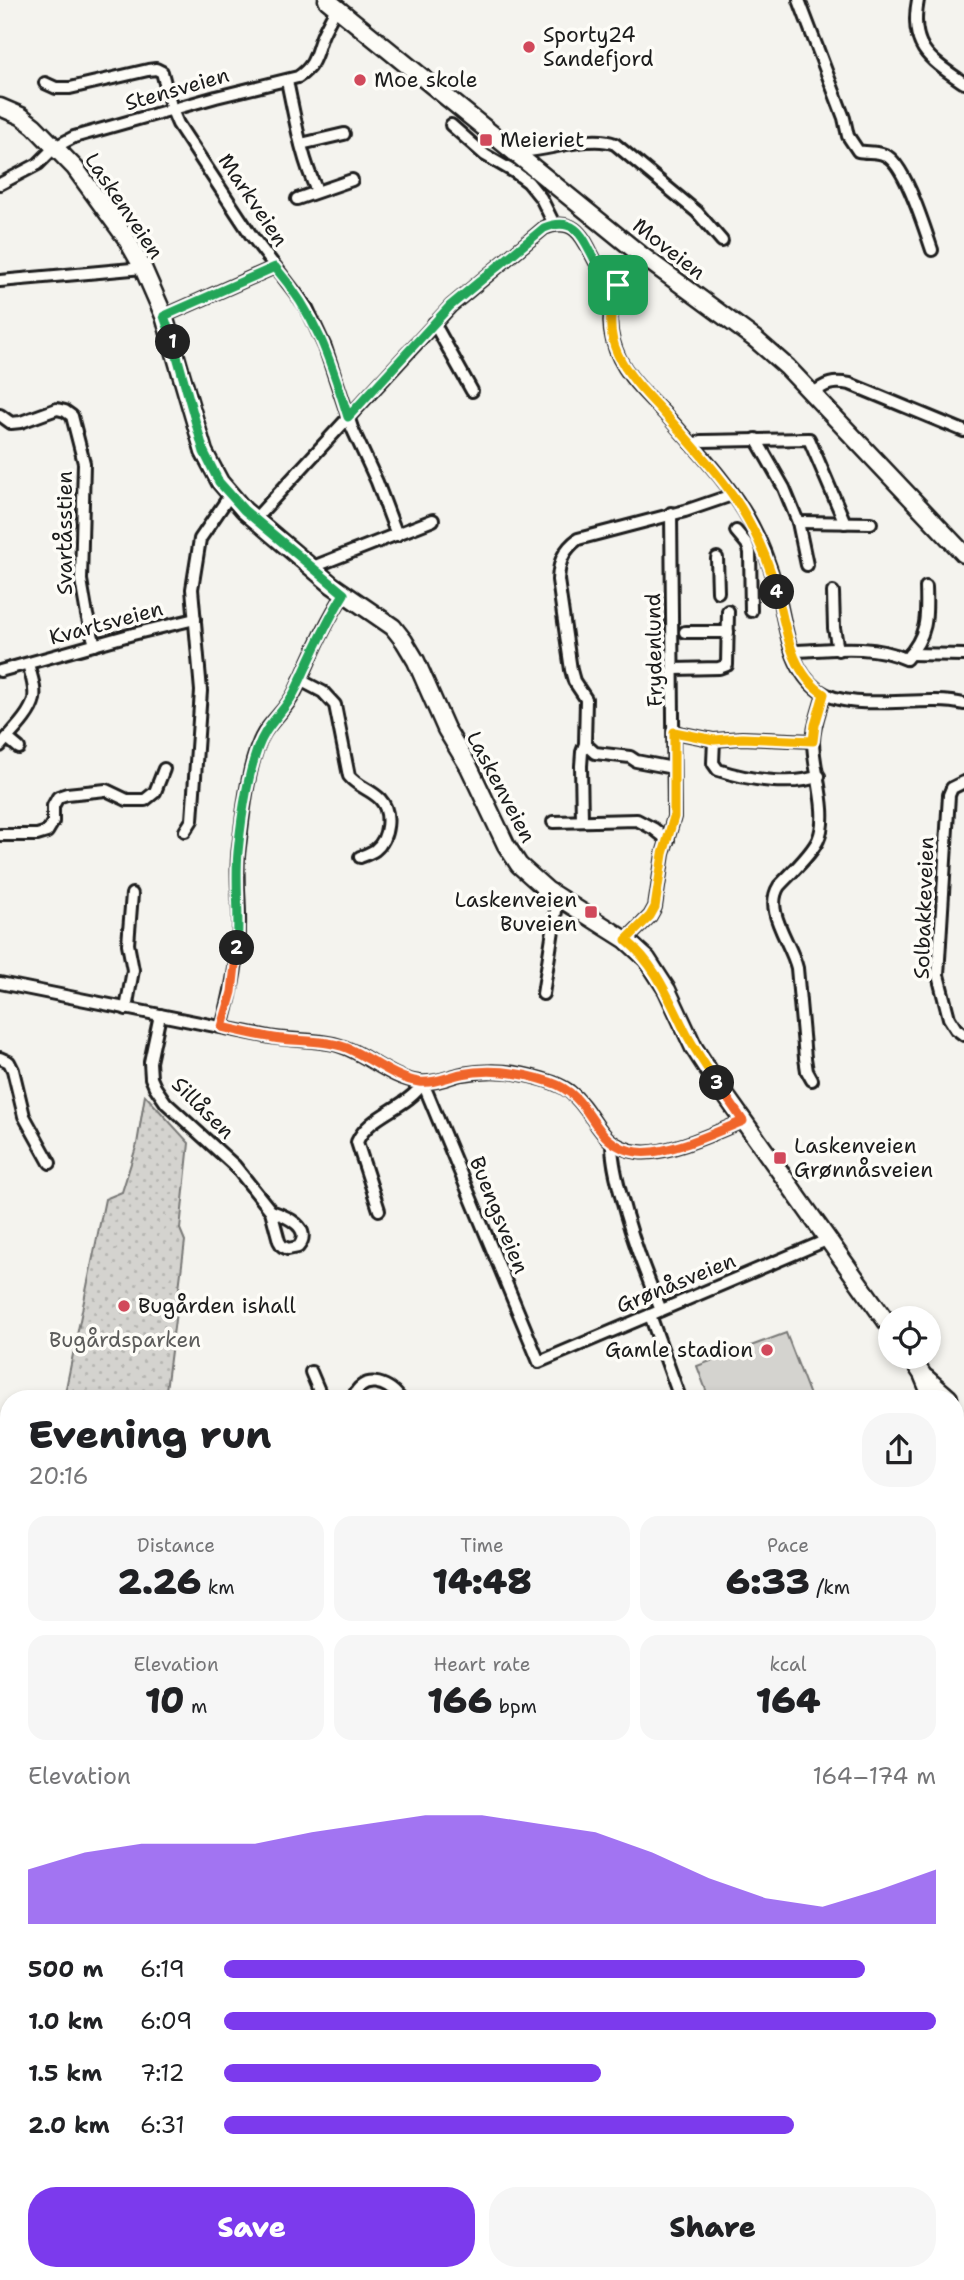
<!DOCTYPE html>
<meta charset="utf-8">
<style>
body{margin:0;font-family:"Shantell Sans",sans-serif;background:#f6f6f6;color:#202124;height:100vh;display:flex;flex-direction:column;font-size:26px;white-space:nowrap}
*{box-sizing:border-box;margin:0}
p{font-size:23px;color:#757577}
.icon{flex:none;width:38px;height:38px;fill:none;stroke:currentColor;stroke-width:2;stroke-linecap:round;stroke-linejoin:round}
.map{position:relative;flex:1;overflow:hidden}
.side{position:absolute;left:0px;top:1390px;width:964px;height:891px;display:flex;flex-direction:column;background:#fff;border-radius:28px 28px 0 0;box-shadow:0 4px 10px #0003}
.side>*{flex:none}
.buttons{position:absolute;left:878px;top:1306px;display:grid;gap:14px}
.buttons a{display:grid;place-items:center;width:63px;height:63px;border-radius:50%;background:#fff;box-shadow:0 4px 10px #0003;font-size:35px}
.pin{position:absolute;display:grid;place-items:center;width:60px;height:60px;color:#fff;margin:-30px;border-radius:14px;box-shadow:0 4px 10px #0006}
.km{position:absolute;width:35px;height:35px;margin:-18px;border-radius:50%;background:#222;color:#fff;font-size:19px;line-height:35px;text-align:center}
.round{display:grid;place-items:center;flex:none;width:74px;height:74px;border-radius:28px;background:#f6f6f6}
.headline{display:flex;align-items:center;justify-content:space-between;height:119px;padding:0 28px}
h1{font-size:38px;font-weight:800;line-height:52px}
.metrics{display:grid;grid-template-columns:repeat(3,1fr);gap:10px;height:119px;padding:7px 28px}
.metrics div{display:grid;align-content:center;border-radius:18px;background:#f6f6f6;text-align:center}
.metrics b{font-size:35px;font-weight:800}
.metrics small{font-size:19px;font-weight:400}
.metrics p{font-size:19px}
.chart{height:196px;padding:14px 28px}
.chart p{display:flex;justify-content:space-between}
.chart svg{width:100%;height:126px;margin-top:7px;fill:#7c3aed;opacity:.7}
.primary-button{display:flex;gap:14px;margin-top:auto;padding:14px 28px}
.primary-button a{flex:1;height:80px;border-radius:28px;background:#7c3aed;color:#fff;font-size:28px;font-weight:800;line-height:80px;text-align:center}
.primary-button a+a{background:#f6f6f6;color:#202124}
ul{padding:0 28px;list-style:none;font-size:23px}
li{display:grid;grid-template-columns:112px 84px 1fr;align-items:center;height:52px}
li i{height:18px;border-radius:9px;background:#7c3aed}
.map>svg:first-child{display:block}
.grass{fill:#d4d3cf;stroke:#787876;stroke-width:2}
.forest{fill:url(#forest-firs);stroke:#787876;stroke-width:2}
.park{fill:url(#park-dots);stroke:#787876;stroke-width:2}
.water{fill:url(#water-waves);stroke:#72716f;stroke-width:2}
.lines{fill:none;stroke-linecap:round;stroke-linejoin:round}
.river{stroke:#abaaa6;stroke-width:18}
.street-casing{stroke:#1c1c1c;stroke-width:16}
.secondary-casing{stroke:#1c1c1c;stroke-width:21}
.street{stroke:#fdfcf7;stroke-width:10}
.secondary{stroke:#fdfcf7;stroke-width:16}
.rail{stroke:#1c1c1c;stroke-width:2.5;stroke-dasharray:10 5;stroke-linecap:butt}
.split-1-casing{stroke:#fff;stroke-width:14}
.split-2-casing{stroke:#fff;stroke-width:14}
.split-3-casing{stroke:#fff;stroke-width:14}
.split-4-casing{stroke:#fff;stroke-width:14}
.split-5-casing{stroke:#fff;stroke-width:14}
.split-1{stroke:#22a559;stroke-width:9}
.split-2{stroke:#22a559;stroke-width:9}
.split-3{stroke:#f0652b;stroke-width:9}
.split-4{stroke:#f5b400;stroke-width:9}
.split-5{stroke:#f5b400;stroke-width:9}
.poi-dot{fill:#d1495b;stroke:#fdfcf7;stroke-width:2.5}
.labels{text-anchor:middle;stroke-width:7;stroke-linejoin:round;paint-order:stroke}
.poi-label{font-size:21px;fill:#1c1c1c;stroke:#fdfcf7;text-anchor:start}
.street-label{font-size:21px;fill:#1c1c1c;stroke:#fdfcf7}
.park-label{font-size:21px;fill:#5c5c5b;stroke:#fdfcf7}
</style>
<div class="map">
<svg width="964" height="2280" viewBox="0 0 964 2280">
<defs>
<pattern id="forest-firs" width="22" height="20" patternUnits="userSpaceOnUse" patternTransform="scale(1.75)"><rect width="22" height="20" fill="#d4d3cf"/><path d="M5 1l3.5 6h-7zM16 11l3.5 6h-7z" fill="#b5b5b1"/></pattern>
<pattern id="park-dots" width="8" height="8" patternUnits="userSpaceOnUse" patternTransform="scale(1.75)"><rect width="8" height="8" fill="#d4d3cf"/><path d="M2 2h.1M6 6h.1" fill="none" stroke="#b5b5b1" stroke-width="1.8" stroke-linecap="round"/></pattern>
<pattern id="water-waves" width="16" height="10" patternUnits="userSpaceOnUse" patternTransform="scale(1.75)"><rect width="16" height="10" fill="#abaaa6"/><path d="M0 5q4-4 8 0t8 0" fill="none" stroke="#8a8a86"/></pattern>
</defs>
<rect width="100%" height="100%" fill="#f4f3ee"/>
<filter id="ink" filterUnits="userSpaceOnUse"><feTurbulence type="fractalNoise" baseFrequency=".0143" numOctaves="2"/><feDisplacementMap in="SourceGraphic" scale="14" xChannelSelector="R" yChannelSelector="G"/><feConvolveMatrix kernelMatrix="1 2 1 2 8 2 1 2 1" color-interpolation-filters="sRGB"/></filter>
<g filter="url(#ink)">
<path class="grass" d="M 786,1333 L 811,1398 L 709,1398 L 697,1366 Z"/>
<g class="forest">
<path d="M 0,2000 L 9,2007 L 9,2091 L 0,2082 Z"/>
<path d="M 585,2272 L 748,2272 L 744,2280 L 618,2280 Z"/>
</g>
<g class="park">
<path d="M 145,1095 L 189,1143 L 180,1229 L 185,1241 L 165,1398 L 64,1398 L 105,1199 L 122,1192 L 137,1144 Z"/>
<path d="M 9,1422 L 9,1749 L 0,1755 L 0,1424 Z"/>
</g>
<path class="water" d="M 9,1749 L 9,2007 L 0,2000 L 0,1902 L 2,1899 L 0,1897 L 0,1755 Z"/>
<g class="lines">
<path class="river" d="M 674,2272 L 675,2280"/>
<defs>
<g id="street">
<path d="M 799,0 L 844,118 L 848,136 L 858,151 C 866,153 878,151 885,155 C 905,163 925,230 932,250"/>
<path d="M 918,0 C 909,47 929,59 964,83"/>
<path d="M 287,81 C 295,118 301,157 317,191"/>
<path d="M 45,83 L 56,88 L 70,88 L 148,70 L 156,69 L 162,72 L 172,110 L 178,124 L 251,235 L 307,308 L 325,347 L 352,428 L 377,482 L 397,535"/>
<path d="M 451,125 L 485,155 L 516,173 L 528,182 L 541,198 L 554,224"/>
<path d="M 301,144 L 344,134"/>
<path d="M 520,157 L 525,151 C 551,150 591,134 615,144 L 697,212 L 722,241"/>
<path d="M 0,184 L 38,164 L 55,147 L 74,137 L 216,97 L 298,77 C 317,64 315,53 323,34 C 327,25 332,17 336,8"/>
<path d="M 297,199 L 352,180"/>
<path d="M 641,255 C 618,278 604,308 613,341 C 621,373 646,394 668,417 C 698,451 731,485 752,525 C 763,545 771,568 777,590 C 786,624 788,668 818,690 C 851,714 923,694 964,704"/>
<path d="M 0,281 L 143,268"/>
<path d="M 164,316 L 275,267"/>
<path d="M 434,323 L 472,391"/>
<path d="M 812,394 C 826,383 833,381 850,384 L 964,431"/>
<path d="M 0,415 L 11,423 L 21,422 L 57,409 L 65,411 L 72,416 L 84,463 L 81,580 L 87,615 L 95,645"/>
<path d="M 756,439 L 784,488 L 798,522 L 807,565"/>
<path d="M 692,445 L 701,441 L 809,439 L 845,523"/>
<path d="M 255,519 L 451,306 L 544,228 C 592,209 585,272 618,285"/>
<path d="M 798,522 L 871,523"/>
<path d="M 736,531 L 747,544 L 750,552 L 751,611"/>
<path d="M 717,558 L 718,592"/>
<path d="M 313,567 L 433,520"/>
<path d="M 833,592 L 834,628 L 838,650"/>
<path d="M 685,632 L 728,632"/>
<path d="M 792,651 C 829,650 871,643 906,659 C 928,635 927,617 926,587"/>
<path d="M 910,654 L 964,655"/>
<path d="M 674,669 L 719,668 L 727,665 L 728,611"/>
<path d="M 0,671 L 133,634 L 195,619"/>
<path d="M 300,680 L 323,692 L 335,705 L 349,776 C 358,787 370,789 380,799 C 392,812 389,839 375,850 C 371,853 365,855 360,857"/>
<path d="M 674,732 L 714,740 L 742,738 L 813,741"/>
<path d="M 7,738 L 19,748"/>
<path d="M 714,740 L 713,763 L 718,770 C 745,779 792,787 819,776"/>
<path d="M 585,744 L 595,753 L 630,757 L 636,761 L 673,768"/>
<path d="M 0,746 C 11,733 30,716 34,699 C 36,688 31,675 28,664"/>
<path d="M 964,782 L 952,788 L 949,795 L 938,975 L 949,1018 L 956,1029 L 964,1035"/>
<path d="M 582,820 L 581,766 L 582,752 L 585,744 L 586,699 L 574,681 L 571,670 L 558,580 C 559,562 563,550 578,539 L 685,511 L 732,495"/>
<path d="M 553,822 L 637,820 L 654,829 L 668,840"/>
<path d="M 185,831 L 192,820 L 201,691 L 192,589 L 200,539 L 230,495"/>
<path d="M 0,835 L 37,835 L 47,832 L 53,822 L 53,806 L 58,797 L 67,794 L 106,790 L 127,800 L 145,800 L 155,792 L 164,769"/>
<path d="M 626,940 L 650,916 L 655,907 L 663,854 L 674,817 L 671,513"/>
<path d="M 0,983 C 89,1000 177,1019 265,1036 C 288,1041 311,1039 334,1044 C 364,1051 389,1079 420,1082 C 435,1084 448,1077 462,1074 C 485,1070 507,1070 530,1076 C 543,1079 558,1083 569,1091 C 598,1114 596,1146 638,1152 C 666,1156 717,1132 743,1121"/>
<path d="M 543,994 L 558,898"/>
<path d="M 126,1009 L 133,970 L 128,944 L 132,894"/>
<path d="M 160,1015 L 150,1062 L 151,1078 L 155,1087 L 166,1103 L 235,1166 L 271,1211 L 279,1241 L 282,1246 L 288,1249 L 298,1247 C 314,1228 286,1216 271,1211"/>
<path d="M 222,1027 C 231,995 238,961 239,927 C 240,901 235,874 239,847 C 243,816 248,759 264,733 C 274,718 289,706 296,690 C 311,657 324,625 344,594"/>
<path d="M 0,1058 L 9,1062 L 13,1070 L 24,1116 L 50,1163"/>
<path d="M 812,1080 L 807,1071 L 805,1058 L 797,968 C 791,942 763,911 779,886 C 790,874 811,855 818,840 C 830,814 813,769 813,742 C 813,726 820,710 824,694"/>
<path d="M 423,1083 L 539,1362 L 827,1240"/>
<path d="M 612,1144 C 612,1161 616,1176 620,1192 C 630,1233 644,1271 661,1310"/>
<path d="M 379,1210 L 357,1142 C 369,1114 407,1109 423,1083"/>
<path d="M 650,1315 L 680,1398"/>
<path d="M 311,1372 L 322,1398"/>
<path d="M 353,1398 C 362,1374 387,1381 400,1398"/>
<path d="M 958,1702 L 964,1691"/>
<path d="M 956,2019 L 964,2023"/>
<path d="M 956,2113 L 964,2117"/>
<path d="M 0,2174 C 8,2190 4,2207 0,2224"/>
<path d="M 956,2203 L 964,2181"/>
<path d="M 956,2210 L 964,2214"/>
</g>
<g id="secondary">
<path d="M 327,0 L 641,255 L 755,339 L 787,367 L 964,554"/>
<path d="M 0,107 L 21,116 L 34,126 L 75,168 L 126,238 L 143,268 L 164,316 L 204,452 L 220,482 L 244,510 L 332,585 L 393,627 L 404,641 L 416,661 L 446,729 L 469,767 L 506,845 L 519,865 L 547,890 L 626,940 L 647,959 L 667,990 L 694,1048 L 716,1082 L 891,1328"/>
<path d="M 910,1356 L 922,1374 L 932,1398"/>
<path d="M 926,1378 L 949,1398"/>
<path d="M 956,1441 L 959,1432"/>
<path d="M 956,1863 L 964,1843"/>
<path d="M 0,2223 L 9,2226"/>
<path d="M 775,2280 L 778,2272"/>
</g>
</defs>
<use href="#street" class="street-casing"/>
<use href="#secondary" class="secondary-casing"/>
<use href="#street" class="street"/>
<use href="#secondary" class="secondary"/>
<g class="rail">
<path d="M 956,1797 L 964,1777"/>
<path d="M 749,2280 L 753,2272"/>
</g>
</g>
</g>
<g class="lines" filter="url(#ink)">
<defs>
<path id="split-1" d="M 173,342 L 164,316 L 275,267 C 316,315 330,358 348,417 L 450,306 L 544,228 C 592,208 585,272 618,285"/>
<path id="split-2" d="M 173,342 L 204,452 L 219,482 L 244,510 L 344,594 C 325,624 311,657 296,689 C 289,705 274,718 265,733 C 249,758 241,821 238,852 C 235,884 240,916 237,948"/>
<path id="split-3" d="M 237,948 L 232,992 L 222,1027 C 239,1031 256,1035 274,1038 C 298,1042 324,1039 347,1048 C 371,1058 393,1078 419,1082 C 434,1084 447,1077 461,1074 C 492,1068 520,1072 550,1082 C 596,1097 589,1145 637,1152 C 666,1156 717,1132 743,1121 L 717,1083"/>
<path id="split-4" d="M 717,1083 C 706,1066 694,1049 685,1031 C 668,997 656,965 626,940 L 650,916 L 655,907 L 663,854 L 674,817 L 674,732 L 714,740 L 742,738 L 813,741 L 815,725 L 824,694 C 790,672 786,628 777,592"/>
<path id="split-5" d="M 618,285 C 596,343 626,373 663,412 C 681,432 699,452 716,473 C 745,508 765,548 777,592"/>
</defs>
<use href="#split-1" class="split-1-casing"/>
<use href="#split-2" class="split-2-casing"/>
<use href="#split-3" class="split-3-casing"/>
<use href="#split-4" class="split-4-casing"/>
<use href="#split-5" class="split-5-casing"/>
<use href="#split-1" class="split-1"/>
<use href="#split-2" class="split-2"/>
<use href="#split-3" class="split-3"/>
<use href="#split-4" class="split-4"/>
<use href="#split-5" class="split-5"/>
</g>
<g class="poi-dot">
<circle cx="529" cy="47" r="7"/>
<circle cx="360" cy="80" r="7"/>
<rect x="479" y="133" width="14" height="14" rx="3.5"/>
<rect x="584" y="905" width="14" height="14" rx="3.5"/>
<rect x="773" y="1151" width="14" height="14" rx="3.5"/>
<circle cx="124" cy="1306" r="7"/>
<circle cx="767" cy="1350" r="7"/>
</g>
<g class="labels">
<g class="poi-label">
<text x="543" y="42">Sporty24<tspan x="543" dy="24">Sandefjord</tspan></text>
<text x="374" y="87">Moe skole</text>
<text x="500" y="147">Meieriet</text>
<text x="577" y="907" text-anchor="end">Laskenveien<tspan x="577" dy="24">Buveien</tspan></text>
<text x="794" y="1153">Laskenveien<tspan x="794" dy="24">Grønnåsveien</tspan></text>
<text x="138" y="1313">Bugården ishall</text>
<text x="753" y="1357" text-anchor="end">Gamle stadion</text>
</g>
<g class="street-label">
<text transform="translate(177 89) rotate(-16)" y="7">Stensveien</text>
<text transform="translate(253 200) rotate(56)" y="7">Markveien</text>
<text transform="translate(124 206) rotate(56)" y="7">Laskenveien</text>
<text transform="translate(669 249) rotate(38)" y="7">Moveien</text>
<text transform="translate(65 533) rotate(-90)" y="7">Svartåsstien</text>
<text transform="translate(106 623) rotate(-15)" y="7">Kvartsveien</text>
<text transform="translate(654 650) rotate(-91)" y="7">Frydenlund</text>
<text transform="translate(501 787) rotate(62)" y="7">Laskenveien</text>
<text transform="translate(924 908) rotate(-88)" y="7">Solbakkeveien</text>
<text transform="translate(203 1108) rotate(45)" y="7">Sillåsen</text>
<text transform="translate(499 1215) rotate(68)" y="7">Buengsveien</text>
<text transform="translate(676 1283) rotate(-22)" y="7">Grønåsveien</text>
</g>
<g class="park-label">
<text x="125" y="1347">Bugårdsparken</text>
</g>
</g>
</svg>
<div class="buttons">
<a><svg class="icon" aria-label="locate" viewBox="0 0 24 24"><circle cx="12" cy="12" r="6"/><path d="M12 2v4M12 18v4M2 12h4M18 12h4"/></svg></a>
</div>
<div class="pin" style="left:618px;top:285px;background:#1e9e55"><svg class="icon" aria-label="arrive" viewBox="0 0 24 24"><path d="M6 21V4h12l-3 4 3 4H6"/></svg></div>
<b class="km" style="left:173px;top:342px">1</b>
<b class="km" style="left:237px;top:948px">2</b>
<b class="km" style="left:717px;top:1083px">3</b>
<b class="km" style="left:777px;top:592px">4</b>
<section class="side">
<div class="headline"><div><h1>Evening run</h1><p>20:16</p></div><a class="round"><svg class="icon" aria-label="share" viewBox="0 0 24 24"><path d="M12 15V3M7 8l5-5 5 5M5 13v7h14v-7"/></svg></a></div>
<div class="metrics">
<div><p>Distance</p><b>2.26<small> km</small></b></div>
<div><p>Time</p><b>14:48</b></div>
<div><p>Pace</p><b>6:33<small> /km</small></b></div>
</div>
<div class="metrics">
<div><p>Elevation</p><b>10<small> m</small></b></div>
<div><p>Heart rate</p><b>166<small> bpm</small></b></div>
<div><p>kcal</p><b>164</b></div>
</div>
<div class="chart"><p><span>Elevation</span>164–174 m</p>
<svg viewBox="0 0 160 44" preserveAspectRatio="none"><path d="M0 44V25L10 19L20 16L30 16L40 16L50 12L60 9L70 6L80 6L90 9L100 12L110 19L120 28L130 35L140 38L150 32L160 25V44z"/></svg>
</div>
<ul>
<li><b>500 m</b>6:19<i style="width:90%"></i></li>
<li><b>1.0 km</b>6:09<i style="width:100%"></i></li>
<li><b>1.5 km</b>7:12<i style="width:53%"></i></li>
<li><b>2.0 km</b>6:31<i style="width:80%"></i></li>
</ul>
<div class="primary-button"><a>Save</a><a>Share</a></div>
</section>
</div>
